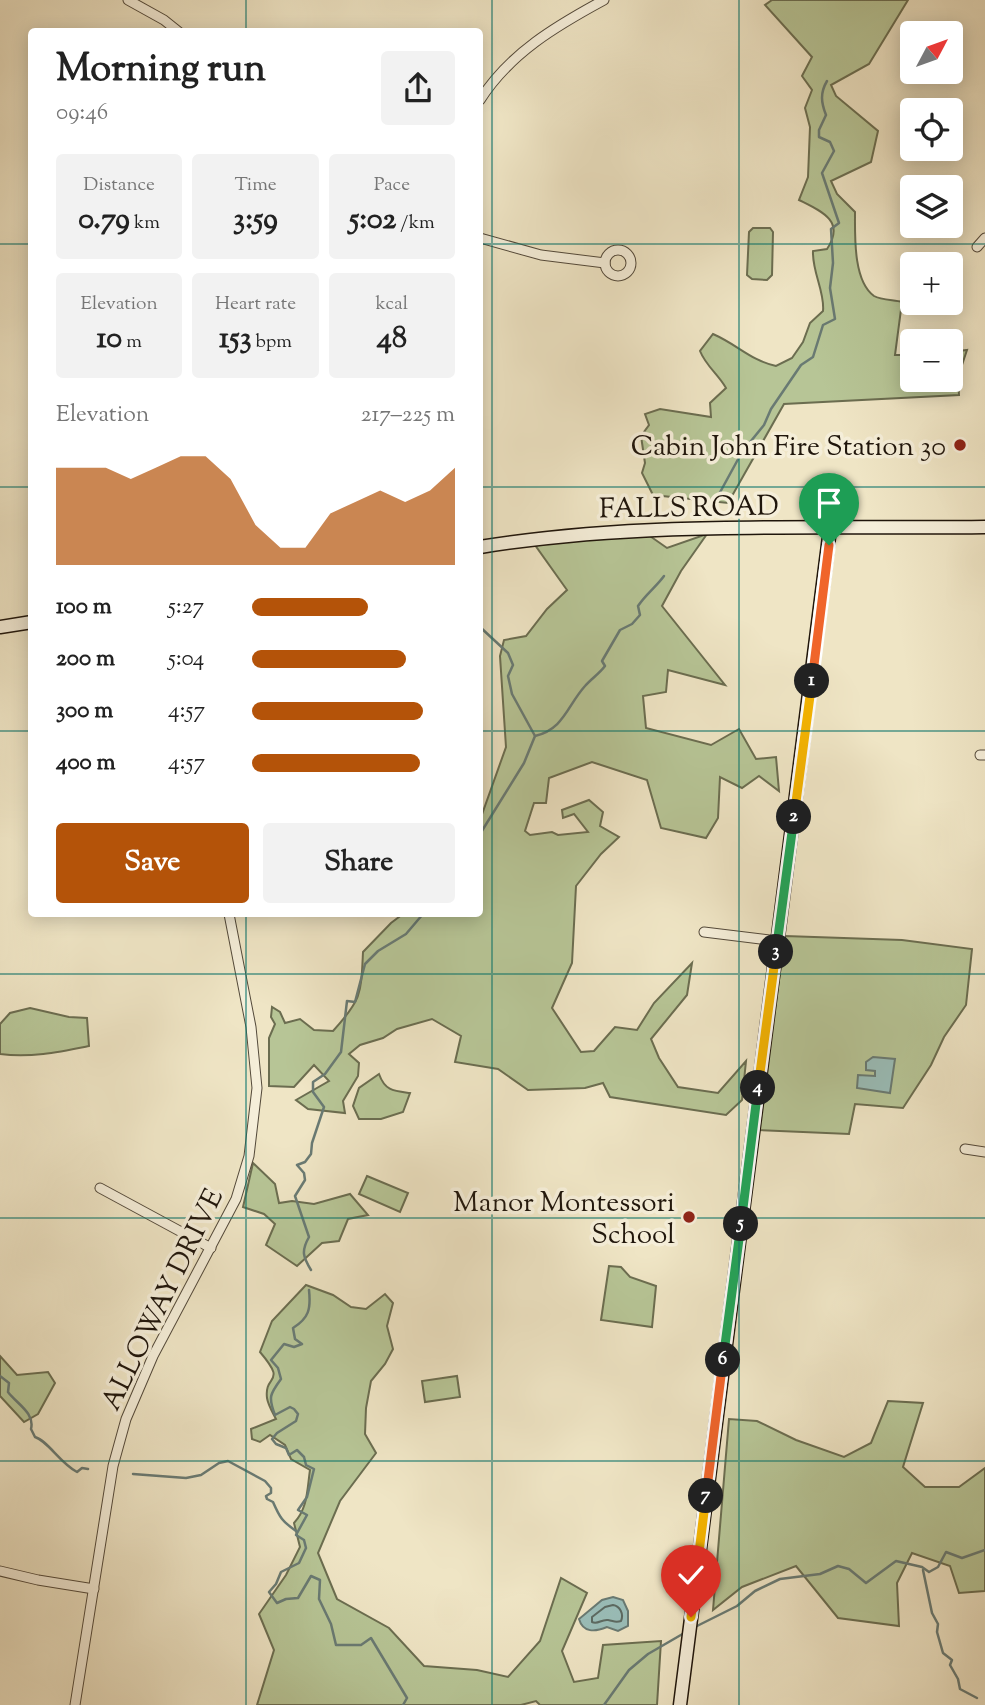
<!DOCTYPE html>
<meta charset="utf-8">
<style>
body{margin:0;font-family:"Sorts Mill Goudy",serif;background:#f2f2f2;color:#222;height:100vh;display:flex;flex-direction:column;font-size:26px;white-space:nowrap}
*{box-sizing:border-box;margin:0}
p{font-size:23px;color:#767676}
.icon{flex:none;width:38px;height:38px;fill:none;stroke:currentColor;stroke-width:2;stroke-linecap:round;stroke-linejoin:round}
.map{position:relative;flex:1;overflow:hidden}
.drawer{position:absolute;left:28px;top:28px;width:455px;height:889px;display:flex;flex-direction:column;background:#fff;border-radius:7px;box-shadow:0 4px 18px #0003}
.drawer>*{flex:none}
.needle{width:46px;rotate:49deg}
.controls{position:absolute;left:900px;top:21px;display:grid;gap:14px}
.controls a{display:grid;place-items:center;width:63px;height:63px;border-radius:7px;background:#fff;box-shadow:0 4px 18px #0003;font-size:35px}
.pin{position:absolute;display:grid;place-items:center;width:60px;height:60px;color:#fff;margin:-72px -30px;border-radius:50% 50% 50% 0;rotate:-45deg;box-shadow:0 0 7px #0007}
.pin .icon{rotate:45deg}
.km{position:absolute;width:35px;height:35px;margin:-18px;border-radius:50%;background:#222;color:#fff;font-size:19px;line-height:35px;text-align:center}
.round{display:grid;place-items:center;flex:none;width:74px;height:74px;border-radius:7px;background:#f2f2f2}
.summary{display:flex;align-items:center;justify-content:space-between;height:119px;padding:0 28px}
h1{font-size:38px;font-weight:800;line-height:52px}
.figures{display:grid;grid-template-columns:repeat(3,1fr);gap:10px;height:119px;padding:7px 28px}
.figures div{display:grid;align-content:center;border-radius:7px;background:#f2f2f2;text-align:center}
.figures b{font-size:30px;font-weight:800}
.figures small{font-size:19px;font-weight:400}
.figures p{font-size:19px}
.chart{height:196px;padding:14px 28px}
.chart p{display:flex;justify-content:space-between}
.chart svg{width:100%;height:126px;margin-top:7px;fill:#b45309;opacity:.7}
.action{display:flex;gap:14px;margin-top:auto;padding:14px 28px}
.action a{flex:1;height:80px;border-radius:7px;background:#b45309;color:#fff;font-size:28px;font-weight:800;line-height:80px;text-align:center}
.action a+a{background:#f2f2f2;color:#222}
ul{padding:0 28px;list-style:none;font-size:23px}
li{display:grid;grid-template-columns:112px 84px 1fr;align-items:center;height:52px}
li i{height:18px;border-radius:9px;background:#b45309}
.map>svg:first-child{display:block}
.green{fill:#b7c596;stroke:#6b6d50;stroke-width:2}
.water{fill:#9abeb9;stroke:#697a73;stroke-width:2}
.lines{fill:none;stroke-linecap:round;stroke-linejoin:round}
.shore{stroke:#5c6a62;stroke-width:2}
.stream{stroke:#697a73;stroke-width:2.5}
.street-casing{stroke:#53493a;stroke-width:11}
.secondary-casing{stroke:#1f150b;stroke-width:15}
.street{stroke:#f5eed9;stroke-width:9}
.secondary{stroke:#f5eed9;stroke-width:12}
.split-1-casing{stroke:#fff;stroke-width:14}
.split-2-casing{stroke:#fff;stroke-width:14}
.split-3-casing{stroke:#fff;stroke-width:14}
.split-4-casing{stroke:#fff;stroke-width:14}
.split-5-casing{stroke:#fff;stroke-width:14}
.split-6-casing{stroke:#fff;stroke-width:14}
.split-7-casing{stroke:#fff;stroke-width:14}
.split-8-casing{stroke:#fff;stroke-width:14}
.split-1{stroke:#f0652b;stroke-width:9}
.split-2{stroke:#f5b400;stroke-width:9}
.split-3{stroke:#22a559;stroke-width:9}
.split-4{stroke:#f5b400;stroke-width:9}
.split-5{stroke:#22a559;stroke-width:9}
.split-6{stroke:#22a559;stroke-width:9}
.split-7{stroke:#f0652b;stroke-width:9}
.split-8{stroke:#f5b400;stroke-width:9}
.grid{fill:none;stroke:#0f766e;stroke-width:2;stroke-opacity:0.55}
.poi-dot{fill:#8f2418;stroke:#f5eed9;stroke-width:2.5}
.labels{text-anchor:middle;stroke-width:7;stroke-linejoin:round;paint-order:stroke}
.poi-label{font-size:28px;fill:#1f150b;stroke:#f5eed9;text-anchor:end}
.street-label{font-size:28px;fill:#1f150b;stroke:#f5eed9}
</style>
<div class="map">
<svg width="985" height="1705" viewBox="0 0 985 1705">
<rect width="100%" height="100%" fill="#efe5c5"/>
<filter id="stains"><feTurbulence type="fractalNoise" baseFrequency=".00286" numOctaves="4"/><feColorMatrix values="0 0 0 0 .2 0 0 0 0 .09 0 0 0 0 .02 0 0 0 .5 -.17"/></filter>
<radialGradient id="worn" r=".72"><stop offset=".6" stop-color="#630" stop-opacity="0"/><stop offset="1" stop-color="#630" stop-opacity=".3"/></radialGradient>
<g class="green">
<path d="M 772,0 L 908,0 L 869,64 L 831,85 L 836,96 L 878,131 L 871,162 L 831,181 L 837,194 L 855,212 C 855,235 853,281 874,296 C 881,300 894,300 902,302 L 895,355 L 912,355 L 912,380 L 950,380 L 950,352 L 967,350 L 958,377 L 959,395 L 784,404 L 728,503 L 653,495 L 642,473 L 645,463 L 641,436 L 649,425 L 645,414 L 660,409 L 711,417 L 710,403 L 726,388 C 718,374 706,366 700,351 L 713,334 C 738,345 750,360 776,366 L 792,358 L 803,342 L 810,323 L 823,311 C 825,292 812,272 813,251 L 827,249 C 846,221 821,211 799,200 L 808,177 L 810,127 L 805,108 L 812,90 L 802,76 L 812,57 L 765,5 Z"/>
<path d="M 753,228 L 770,228 L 773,232 L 772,275 L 767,280 L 752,279 L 747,275 L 749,232 Z"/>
<path d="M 647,534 L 667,548 L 707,534 L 681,571 L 662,606 L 725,685 L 668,670 L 666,692 L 643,696 L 646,728 L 711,745 L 739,729 L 756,759 L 776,757 L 779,791 L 759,776 L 742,788 L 720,777 L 718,818 L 706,838 L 661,828 L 647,780 L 592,762 L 549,778 L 546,803 L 534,803 L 525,831 L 530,835 L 552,832 L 558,835 L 588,832 L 574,814 L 563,818 L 562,810 L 589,800 L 603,812 L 600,826 L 619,837 L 601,854 L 576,886 L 572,963 L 552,1008 L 581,1052 L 594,1051 L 615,1027 L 637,1030 L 654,1003 L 692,963 L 687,995 L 651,1039 L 659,1058 L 678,1087 L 718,1093 L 746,1061 L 742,1100 L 726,1115 L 610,1097 L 603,1083 L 585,1088 L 528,1090 L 498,1069 L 455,1062 L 461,1036 L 432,1019 L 397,1029 L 383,1038 L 360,1045 L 349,1054 L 359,1063 L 358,1076 L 343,1101 L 345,1113 L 308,1109 L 296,1100 L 329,1081 L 314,1065 L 294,1087 L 269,1086 L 269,1038 L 275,1024 L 271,1017 L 272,1007 L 280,1012 L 285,1023 L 300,1019 L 314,1030 L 333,1031 C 362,999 361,994 363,952 L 391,923 L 403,914 L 480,914 L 480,820 L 506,747 L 500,656 L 504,640 L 526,636 L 547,609 L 567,590 L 535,545 Z"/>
<path d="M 785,936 L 902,940 L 972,949 L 966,1005 L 944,1037 L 931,1065 L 903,1108 L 855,1104 L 849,1134 L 758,1130 Z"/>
<path d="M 30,1008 L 69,1017 L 87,1018 L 89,1046 C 59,1052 31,1058 0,1054 L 0,1024 L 10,1013 Z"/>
<path d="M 379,1074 C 385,1091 394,1091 410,1093 L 403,1112 L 381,1119 L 359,1119 L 353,1106 L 359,1088 Z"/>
<path d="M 253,1163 L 275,1184 L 279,1203 L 292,1201 L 314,1204 L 350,1194 L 368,1215 L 348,1219 L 339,1241 L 322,1243 L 297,1266 L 266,1245 L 275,1224 L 264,1214 L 243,1207 Z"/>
<path d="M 367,1176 L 408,1193 L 400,1212 L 359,1194 Z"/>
<path d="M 609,1266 L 621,1267 L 630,1277 L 656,1286 L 652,1327 L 601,1320 Z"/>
<path d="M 306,1285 L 333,1295 L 351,1307 L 366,1309 L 385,1294 L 393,1303 L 387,1326 L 393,1349 L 385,1364 L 371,1381 L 366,1408 L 365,1434 L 376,1453 L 340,1501 L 318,1553 L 337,1599 L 389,1628 L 424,1666 L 477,1670 L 508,1677 L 540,1641 L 561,1578 L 587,1593 L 562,1651 L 574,1682 L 598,1678 L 603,1645 L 661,1641 L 657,1705 L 540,1705 L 536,1701 L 521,1705 L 257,1705 L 274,1650 L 259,1614 L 286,1575 L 300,1547 L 294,1523 C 308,1508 307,1490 310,1470 L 291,1459 L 285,1445 L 270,1435 L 260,1442 L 252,1439 L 251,1429 L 276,1419 C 273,1413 268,1405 267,1398 C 264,1373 288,1385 260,1352 L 272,1321 Z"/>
<path d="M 0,1356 L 17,1375 L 48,1372 L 55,1383 L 38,1414 L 24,1422 L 0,1396 Z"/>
<path d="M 457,1376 L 460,1397 L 425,1402 L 422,1381 Z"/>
<path d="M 888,1401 L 923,1403 L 903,1467 L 925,1487 L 959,1487 L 985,1468 L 985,1591 L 959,1593 L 950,1566 L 912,1553 L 897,1583 L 899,1626 L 838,1618 L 796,1566 L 742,1587 L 713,1610 L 729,1419 L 757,1421 L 796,1440 L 844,1457 L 871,1443 Z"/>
</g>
<g class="water">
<path d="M 873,1057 L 895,1059 L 890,1093 L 857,1088 L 858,1075 L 875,1076 L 875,1071 L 866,1070 L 866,1062 Z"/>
<path d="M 613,1597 L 623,1600 L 628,1611 L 628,1626 L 618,1631 L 607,1627 C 595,1632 583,1633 579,1619 L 602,1600 Z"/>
</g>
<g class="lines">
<path class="shore" d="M 613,1605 C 620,1606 624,1614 621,1621 C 615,1623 614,1621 608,1620 C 601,1619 598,1625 592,1622 L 592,1617 L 605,1607 Z"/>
<g class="stream">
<path d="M 712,507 L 742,452 L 764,425 L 771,409 L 801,365 L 813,357 L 823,325 L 835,319 L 830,288 L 833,263 L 831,229 L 839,223 L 822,173 L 834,151 L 830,142 L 819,137 L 819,130 L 826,115 C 821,102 820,93 827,81"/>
<path d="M 480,627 L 508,653 L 513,665 L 508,676 L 512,694 L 535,736 L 524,763 L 480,834"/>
<path d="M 535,736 C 564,729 567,706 585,686 C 591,679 599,674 605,666 L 602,661 L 620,630 L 632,624 L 640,615 L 638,606 C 646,594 656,587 664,576"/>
<path d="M 311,1270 C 303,1257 301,1251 309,1237 L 295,1196 L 305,1180 L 304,1173 L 297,1165 L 305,1162 L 311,1154 L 312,1143 L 324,1107 L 313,1092 L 313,1082 L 325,1074 L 341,1052 L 347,1001 L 355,1002 L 365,964 L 378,951 L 406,934 L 423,914"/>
<path d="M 309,1290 C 311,1309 309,1318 293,1328 L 295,1339 L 302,1344 L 294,1347 L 284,1344 L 271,1360 L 278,1368 L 281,1379 C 270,1394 268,1397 275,1415 L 290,1407 L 294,1409 L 298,1414 L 296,1421 L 277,1433 L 272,1439 L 276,1444 L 286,1448 L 289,1455 L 297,1450 L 304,1457 L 306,1465 L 314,1469 L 307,1497 L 298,1510 L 307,1515 L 296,1535 L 304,1540 L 306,1548 L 299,1563 L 281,1572 L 276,1584 L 269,1592 L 277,1603 L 286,1599 L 298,1598 L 311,1576 L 320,1580 L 319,1599 L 331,1624 L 336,1645 L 361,1645 L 371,1638 L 407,1698 L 403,1705"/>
<path d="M 0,1376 L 9,1383 L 8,1392 C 17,1404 35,1413 31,1429 L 35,1437 C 48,1441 60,1463 77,1472 L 82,1468 L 88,1469"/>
<path d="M 133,1474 L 186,1478 L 201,1475 L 219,1463 L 228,1461 L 265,1481 L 271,1488 L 271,1493 L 266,1496 L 267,1499 L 273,1502 C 280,1518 282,1521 296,1531"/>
<path d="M 923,1570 L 932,1613 L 938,1624 L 937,1632 L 943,1653 L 952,1660 L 950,1665 L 958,1679 L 960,1689 L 977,1698"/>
<path d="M 695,1627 L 737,1606 L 755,1591 L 780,1579 L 820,1574 L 838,1566 L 849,1569 L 866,1583 L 896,1561 L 922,1567 L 929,1572 L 938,1567 L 946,1552 L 962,1558 L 985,1550"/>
<path d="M 604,1705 L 629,1670 L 648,1654 L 686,1632"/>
</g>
<defs>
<g id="street">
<path d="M 128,0 L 164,20 L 179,32"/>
<path d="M 480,100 C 510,53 556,26 604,0"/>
<path d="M 480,238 L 541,255 L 605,263"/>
<path d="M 977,247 L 985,238"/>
<circle cx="618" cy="263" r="13"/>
<path d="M 980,755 L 985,755"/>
<path d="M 704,932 L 777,941"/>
<path d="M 965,1149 L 985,1152"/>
<path d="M 100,1188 L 211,1248"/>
<path d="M 0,1571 L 38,1580 L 94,1589"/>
<path d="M 75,1705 L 113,1466 L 126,1419 L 153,1356 L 236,1199 L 249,1156 L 257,1088 L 251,1027 L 229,914"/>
</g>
<g id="secondary">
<path d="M 480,547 C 646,520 817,529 985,527"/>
<path d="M 0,627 L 32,622"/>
<path d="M 680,1705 L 830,529"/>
</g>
</defs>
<use href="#street" class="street-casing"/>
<use href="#secondary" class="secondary-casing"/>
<use href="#street" class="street"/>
<use href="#secondary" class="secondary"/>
</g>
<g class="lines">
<defs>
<path id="split-1" d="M 812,681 L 829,545"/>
<path id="split-2" d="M 794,817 L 812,681"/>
<path id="split-3" d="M 776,952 L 794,817"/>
<path id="split-4" d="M 758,1088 L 776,952"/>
<path id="split-5" d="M 741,1224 L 758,1088"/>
<path id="split-6" d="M 723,1360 L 741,1224"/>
<path id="split-7" d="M 706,1496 L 723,1360"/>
<path id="split-8" d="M 691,1617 L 706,1496"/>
</defs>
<use href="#split-1" class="split-1-casing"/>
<use href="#split-2" class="split-2-casing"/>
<use href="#split-3" class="split-3-casing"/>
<use href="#split-4" class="split-4-casing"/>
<use href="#split-5" class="split-5-casing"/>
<use href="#split-6" class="split-6-casing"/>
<use href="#split-7" class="split-7-casing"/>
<use href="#split-8" class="split-8-casing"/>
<use href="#split-1" class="split-1"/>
<use href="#split-2" class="split-2"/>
<use href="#split-3" class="split-3"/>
<use href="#split-4" class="split-4"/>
<use href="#split-5" class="split-5"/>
<use href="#split-6" class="split-6"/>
<use href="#split-7" class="split-7"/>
<use href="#split-8" class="split-8"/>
</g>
<path class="grid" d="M 246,0 L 246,32M 492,0 L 492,1705M 739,0 L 739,1705M 0,244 L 32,244M 480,244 L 985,244M 0,487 L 32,487M 480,487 L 985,487M 0,731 L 32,731M 480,731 L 985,731M 246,914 L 246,1705M 0,974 L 985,974M 0,1218 L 985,1218M 0,1461 L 985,1461"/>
<g class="poi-dot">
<circle cx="960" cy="445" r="7"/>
<circle cx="689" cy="1217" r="7"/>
</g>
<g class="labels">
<g class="poi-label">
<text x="946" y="455">Cabin John Fire Station 30</text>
<text x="675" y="1211">Manor Montessori<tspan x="675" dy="32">School</tspan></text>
</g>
<g class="street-label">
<text transform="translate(689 506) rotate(-1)" y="10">FALLS ROAD</text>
<text transform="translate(161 1299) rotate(-64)" y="10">ALLOWAY DRIVE</text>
</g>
</g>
<rect width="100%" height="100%" filter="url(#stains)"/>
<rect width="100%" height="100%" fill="url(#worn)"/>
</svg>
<div class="controls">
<a><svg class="needle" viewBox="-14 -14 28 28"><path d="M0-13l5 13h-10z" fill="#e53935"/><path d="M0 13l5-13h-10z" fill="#767676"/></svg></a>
<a><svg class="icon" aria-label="locate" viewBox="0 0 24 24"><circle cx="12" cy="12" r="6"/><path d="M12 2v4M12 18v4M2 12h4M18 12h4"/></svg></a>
<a><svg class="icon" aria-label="layers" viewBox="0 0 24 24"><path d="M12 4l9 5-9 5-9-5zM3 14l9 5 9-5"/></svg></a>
<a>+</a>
<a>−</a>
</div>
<div class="pin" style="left:829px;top:545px;background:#1e9e55"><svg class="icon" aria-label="arrive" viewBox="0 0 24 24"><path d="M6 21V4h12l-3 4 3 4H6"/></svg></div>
<div class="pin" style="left:691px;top:1617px;background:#d93025"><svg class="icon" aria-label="check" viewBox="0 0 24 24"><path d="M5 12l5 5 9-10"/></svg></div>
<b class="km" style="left:812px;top:681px">1</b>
<b class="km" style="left:794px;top:817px">2</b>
<b class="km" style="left:776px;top:952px">3</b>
<b class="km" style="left:758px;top:1088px">4</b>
<b class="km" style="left:741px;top:1224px">5</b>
<b class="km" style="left:723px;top:1360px">6</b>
<b class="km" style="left:706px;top:1496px">7</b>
<section class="drawer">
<div class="summary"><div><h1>Morning run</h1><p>09:46</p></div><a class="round"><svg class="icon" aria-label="share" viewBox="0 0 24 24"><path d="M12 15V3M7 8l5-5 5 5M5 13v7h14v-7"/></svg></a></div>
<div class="figures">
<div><p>Distance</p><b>0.79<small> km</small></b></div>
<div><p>Time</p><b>3:59</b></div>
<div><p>Pace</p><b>5:02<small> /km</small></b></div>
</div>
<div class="figures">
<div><p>Elevation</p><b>10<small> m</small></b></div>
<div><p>Heart rate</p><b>153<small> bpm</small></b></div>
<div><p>kcal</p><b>48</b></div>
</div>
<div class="chart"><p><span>Elevation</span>217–225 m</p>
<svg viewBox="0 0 160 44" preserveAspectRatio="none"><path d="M0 44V10L10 10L20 10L30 14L40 10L50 6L60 6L70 14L80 30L90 38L100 38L110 26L120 22L130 18L140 22L150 18L160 10V44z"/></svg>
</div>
<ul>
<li><b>100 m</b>5:27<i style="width:57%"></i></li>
<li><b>200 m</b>5:04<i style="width:76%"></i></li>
<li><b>300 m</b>4:57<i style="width:84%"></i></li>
<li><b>400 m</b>4:57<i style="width:83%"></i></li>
</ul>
<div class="action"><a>Save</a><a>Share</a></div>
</section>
</div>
